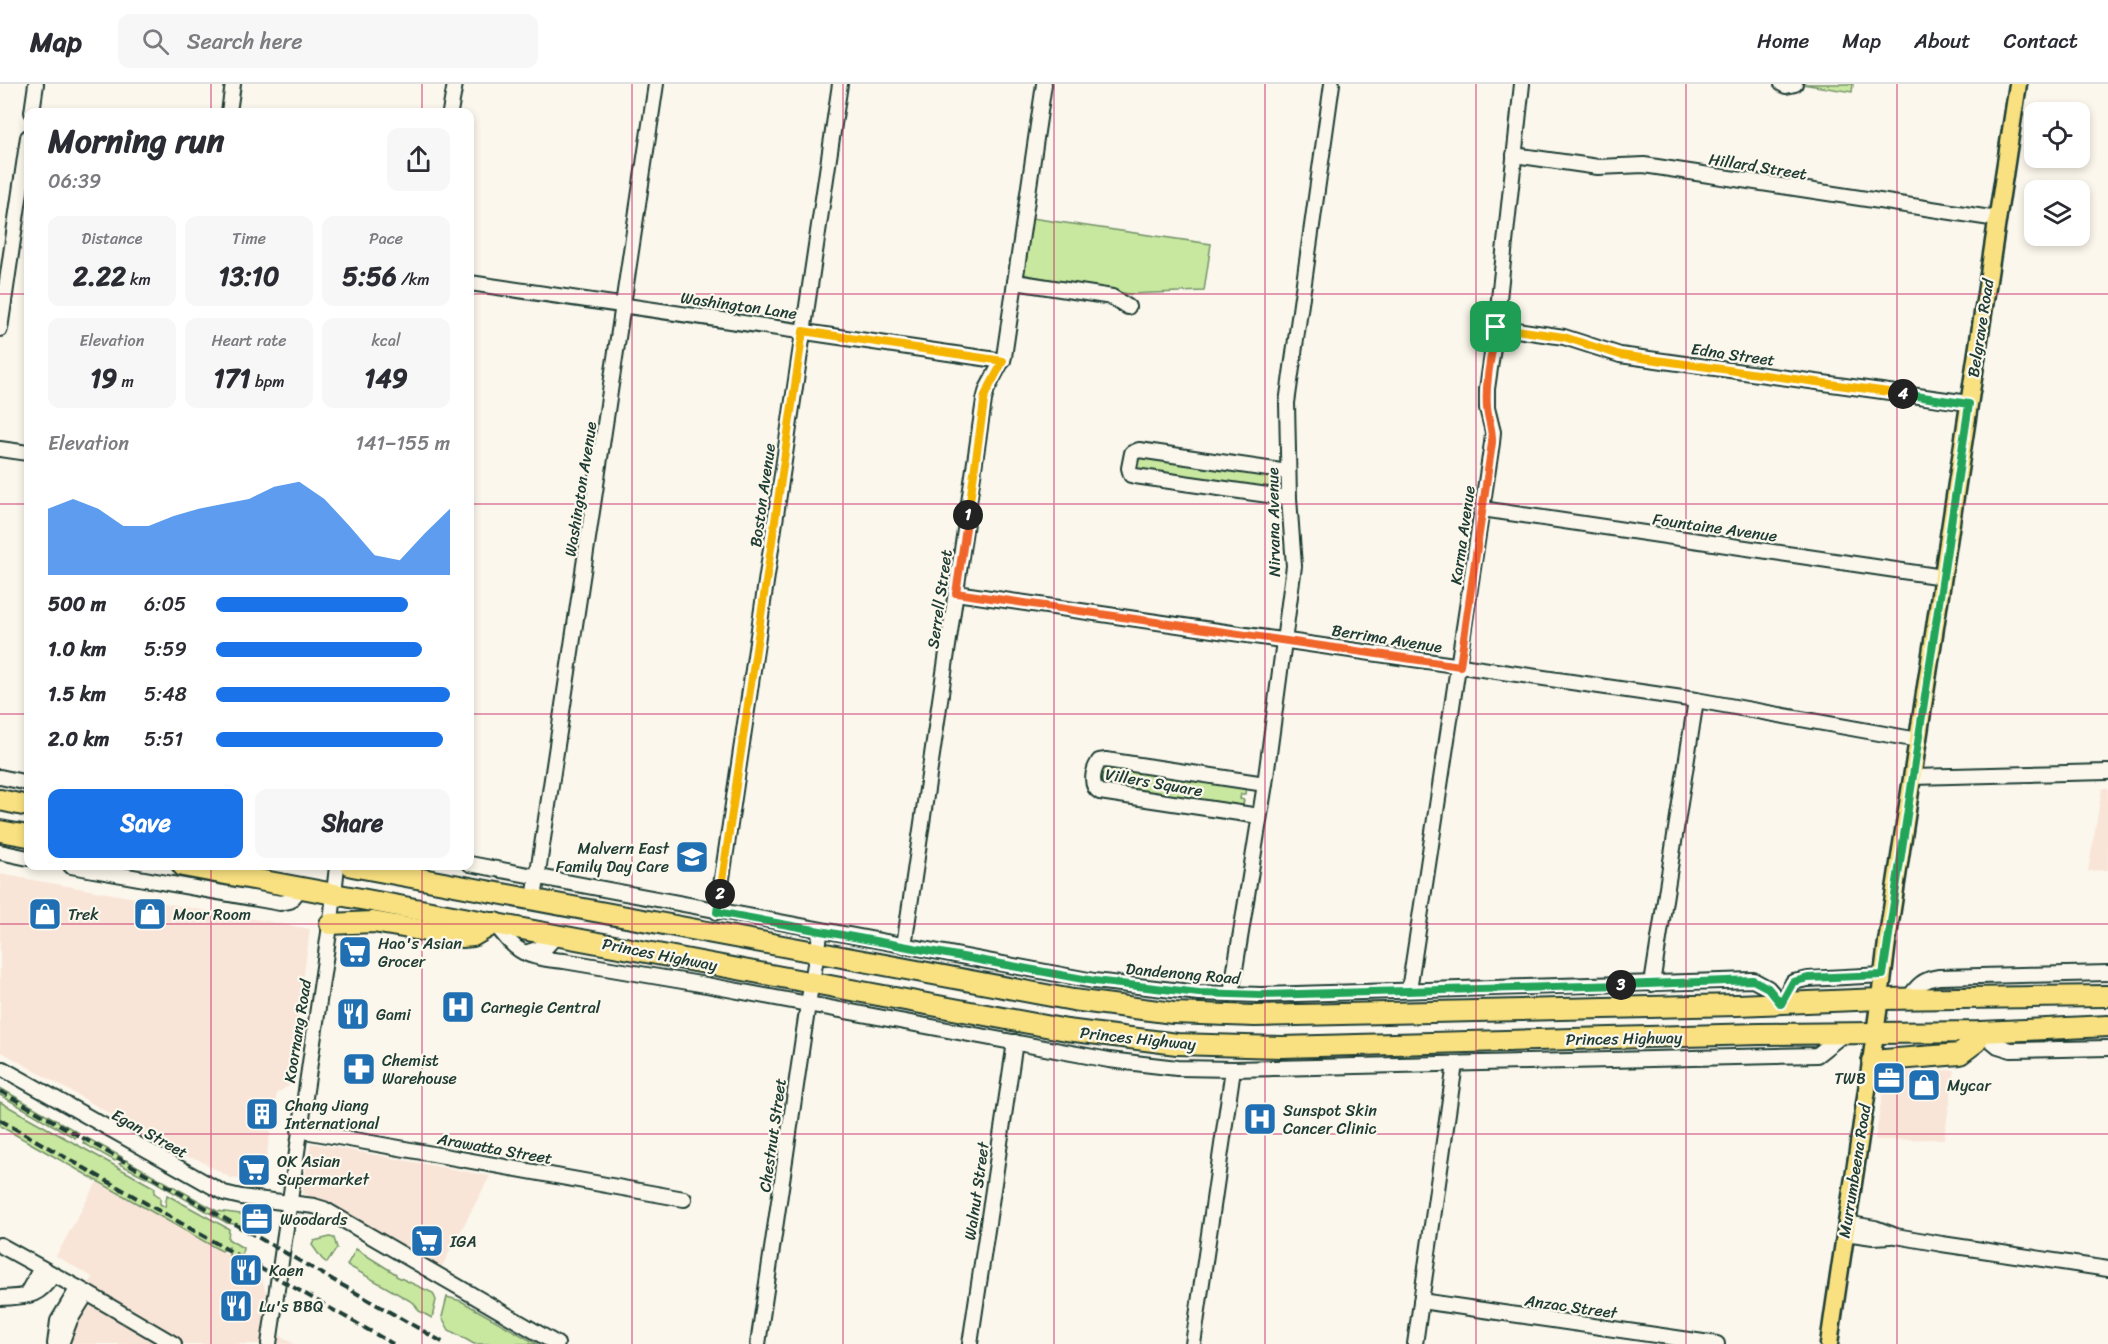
<!DOCTYPE html>
<meta charset="utf-8">
<style>
body{margin:0;font-family:Sriracha,sans-serif;background:#f7f7f7;color:#2b2b33;height:100vh;display:flex;flex-direction:column;font-size:22px;white-space:nowrap}
*{box-sizing:border-box;margin:0}
p{font-size:20px;color:#7c7c81}
.icon{flex:none;width:33px;height:33px;fill:none;stroke:currentColor;stroke-width:2;stroke-linecap:round;stroke-linejoin:round}
.map{position:relative;flex:1;overflow:hidden}
.panel{position:absolute;left:24px;top:24px;width:450px;height:762px;display:flex;flex-direction:column;background:#fff;border-radius:12px;box-shadow:0 3px 9px #0003}
.panel>*{flex:none}
.tools{position:absolute;left:2024px;top:18px;display:grid;gap:12px}
.tools a{display:grid;place-items:center;width:66px;height:66px;border-radius:12px;background:#fff;box-shadow:0 3px 9px #0003;font-size:30px}
.pin{position:absolute;display:grid;place-items:center;width:51px;height:51px;color:#fff;margin:-26px;border-radius:12px;box-shadow:0 3px 9px #0006}
.km{position:absolute;width:30px;height:30px;margin:-15px;border-radius:50%;background:#222;color:#fff;font-size:16px;line-height:30px;text-align:center}
.round{display:grid;place-items:center;flex:none;width:63px;height:63px;border-radius:12px;background:#f7f7f7}
.head{display:flex;align-items:center;justify-content:space-between;height:102px;padding:0 24px}
h1{font-size:33px;font-weight:700;line-height:45px}
.metrics{display:grid;grid-template-columns:repeat(3,1fr);gap:9px;height:102px;padding:6px 24px}
.metrics div{display:grid;align-content:center;border-radius:12px;background:#f7f7f7;text-align:center}
.metrics b{font-size:26px;font-weight:700}
.metrics small{font-size:16px;font-weight:400}
.metrics p{font-size:16px}
.chart{height:168px;padding:12px 24px}
.chart p{display:flex;justify-content:space-between}
.chart svg{width:100%;height:108px;margin-top:6px;fill:#1a73e8;opacity:.7}
.button{display:flex;gap:12px;margin-top:auto;padding:12px 24px}
.button a{flex:1;height:69px;border-radius:12px;background:#1a73e8;color:#fff;font-size:24px;font-weight:700;line-height:69px;text-align:center}
.button a+a{background:#f7f7f7;color:#2b2b33}
ul{padding:0 24px;list-style:none;font-size:20px}
li{display:grid;grid-template-columns:96px 72px 1fr;align-items:center;height:45px}
li i{height:15px;border-radius:8px;background:#1a73e8}
header{display:flex;align-items:center;gap:36px;box-sizing:border-box;height:84px;padding:0 30px;background:#fff;border-bottom:2px solid #e1e1e2}
header strong{font-size:28px}
nav{display:flex;gap:33px;margin-inline-start:auto;font-size:21px}
.search{width:420px;height:54px;background:#f7f7f7;display:flex;align-items:center;gap:15px;box-sizing:border-box;padding:0 21px;border-radius:12px;color:#7c7c81;font-size:22px}
.map>svg:first-child{display:block}
.built{fill:#f9e5d8}
.green{fill:#c8e79f;stroke:#74926a;stroke-width:1.5}
.lines{fill:none;stroke-linecap:round;stroke-linejoin:round}
.minor-casing{stroke:#1f3d34;stroke-width:18}
.major-casing{stroke:#1f3d34;stroke-width:21}
.highway-casing{stroke:#1f3d34;stroke-width:24}
.minor{stroke:#fbf7ec;stroke-width:14}
.major{stroke:#f9e181;stroke-width:16}
.highway{stroke:#f9e181;stroke-width:20}
.rail{stroke:#1f3d34;stroke-width:4;stroke-dasharray:9 4.5;stroke-linecap:butt}
.split-1-casing{stroke:#fff;stroke-width:12}
.split-2-casing{stroke:#fff;stroke-width:12}
.split-3-casing{stroke:#fff;stroke-width:12}
.split-4-casing{stroke:#fff;stroke-width:12}
.split-5-casing{stroke:#fff;stroke-width:12}
.split-1{stroke:#f0652b;stroke-width:8}
.split-2{stroke:#f5b400;stroke-width:8}
.split-3{stroke:#22a559;stroke-width:8}
.split-4{stroke:#22a559;stroke-width:8}
.split-5{stroke:#f5b400;stroke-width:8}
.grid{fill:none;stroke:#c2185b;stroke-width:1.5;stroke-opacity:0.55}
.labels{text-anchor:middle;stroke-width:4.5;stroke-linejoin:round;paint-order:stroke}
.street-label{font-size:16px;fill:#1f3d34;stroke:#fbf7ec}
.poi-label{font-size:16px;fill:#1f3d34;stroke:#fbf7ec;text-anchor:start}
</style>
<header>
<strong>Map</strong>
<div class="search"><svg class="icon" aria-label="search" viewBox="0 0 24 24"><circle cx="10" cy="10" r="6"/><path d="M15 15l6 6"/></svg>Search here</div>
<nav><a>Home</a><a>Map</a><a>About</a><a>Contact</a></nav>
</header>
<div class="map">
<svg width="2108" height="1260" viewBox="0 0 2108 1260">
<rect width="100%" height="100%" fill="#fbf7ec"/>
<filter id="ink" filterUnits="userSpaceOnUse"><feTurbulence type="fractalNoise" baseFrequency=".0167" numOctaves="2"/><feDisplacementMap in="SourceGraphic" scale="12" xChannelSelector="R" yChannelSelector="G"/><feConvolveMatrix kernelMatrix="1 2 1 2 8 2 1 2 1" color-interpolation-filters="sRGB"/></filter>
<g filter="url(#ink)">
<g class="built">
<path d="M 2102,704 L 2108,704 L 2108,786 L 2088,787 Z"/>
<path d="M 0,790 L 310,845 L 289,1002 L 277,1009 L 262,1098 L 231,1094 L 197,1075 L 186,1073 L 0,967 Z"/>
<path d="M 1955,986 L 1944,1055 L 1875,1056 L 1886,988 Z"/>
<path d="M 311,1059 L 490,1092 L 440,1186 L 302,1109 Z"/>
<path d="M 97,1098 L 260,1188 L 278,1250 L 294,1260 L 71,1260 L 74,1239 L 92,1193 L 56,1172 Z"/>
</g>
<g class="green">
<path d="M 1802,0 L 1853,0 L 1852,8 Z"/>
<path d="M 1031,134 L 1211,160 L 1204,207 L 1129,210 L 1021,190 Z"/>
<path d="M 1139,371 L 1275,392 L 1272,400 L 1275,401 L 1275,408 L 1136,387 L 1134,375 Z"/>
<path d="M 1107,683 L 1246,702 L 1245,710 L 1241,710 L 1240,715 L 1244,716 L 1242,724 L 1104,702 C 1098,695 1099,687 1107,683 Z"/>
<path d="M 0,1004 L 79,1049 L 75,1054 L 0,1011 Z"/>
<path d="M 0,1018 L 155,1104 L 154,1109 L 160,1113 L 160,1120 L 165,1123 L 167,1111 L 229,1145 L 228,1155 L 243,1164 L 242,1171 L 261,1181 L 260,1188 L 229,1171 L 229,1163 L 222,1167 L 216,1164 L 0,1042 Z"/>
<path d="M 85,1053 L 122,1073 L 115,1077 L 83,1059 Z"/>
<path d="M 126,1076 L 217,1127 L 248,1131 L 247,1139 L 267,1142 L 266,1145 L 227,1139 L 154,1097 L 119,1080 Z"/>
<path d="M 330,1153 L 334,1154 L 337,1164 L 327,1179 L 322,1175 L 312,1161 L 314,1157 Z"/>
<path d="M 356,1165 L 396,1190 L 396,1192 L 433,1209 L 436,1216 L 432,1234 L 419,1227 L 414,1219 L 347,1181 Z"/>
<path d="M 447,1213 L 461,1217 L 537,1260 L 474,1260 L 449,1246 L 442,1233 Z"/>
</g>
<g class="lines">
<defs>
<g id="minor">
<path d="M 1782,0 L 1786,2 L 1795,0"/>
<path d="M 32,28 L 36,0"/>
<path d="M 229,28 L 233,0"/>
<path d="M 450,28 L 455,0"/>
<path d="M 1514,71 L 1598,83 L 1644,81 L 1997,135"/>
<path d="M 1015,198 L 1112,213 L 1128,223"/>
<path d="M 470,199 L 1003,277"/>
<path d="M 1496,243 L 1564,253 L 1620,271 L 1969,319"/>
<path d="M 0,245 L 28,53"/>
<path d="M 0,365 L 28,369"/>
<path d="M 1288,388 L 1139,366 L 1132,369 L 1129,384 L 1131,391 L 1135,392 L 1289,414"/>
<path d="M 1482,425 L 1943,493"/>
<path d="M 956,509 L 1696,616 L 1918,656"/>
<path d="M 0,693 L 28,699"/>
<path d="M 1912,693 L 2108,688"/>
<path d="M 1259,732 L 1100,708 C 1089,702 1093,686 1099,677 L 1106,676 L 1265,700"/>
<path d="M 0,768 L 28,774"/>
<path d="M 470,780 L 1094,897 L 1199,909 L 1261,911 L 1753,896 L 1768,904 L 1781,919 L 1793,898 L 1808,895 L 1883,891"/>
<path d="M 71,782 L 280,819 L 290,817 L 302,803"/>
<path d="M 534,815 L 656,0"/>
<path d="M 717,828 L 840,0"/>
<path d="M 495,839 C 515,870 529,874 564,877 L 706,901 L 1109,976 L 1177,984 L 1233,985 L 1817,971 L 1845,949"/>
<path d="M 904,862 L 984,316 L 987,305 L 1004,273 L 1044,0"/>
<path d="M 525,869 L 547,862 L 557,851"/>
<path d="M 1652,900 L 1696,616"/>
<path d="M 1409,906 L 1492,359 L 1493,348 L 1487,324 L 1487,305 L 1496,243 L 1522,0"/>
<path d="M 1231,910 L 1265,700 L 1294,482 L 1289,414 L 1287,319 L 1332,0"/>
<path d="M 1908,915 C 1917,902 1923,895 1939,893 L 2108,889"/>
<path d="M 1981,948 L 1998,962 L 2011,966 L 2108,964"/>
<path d="M 3,985 L 224,1109 L 241,1113 L 314,1122 L 324,1125 L 557,1260"/>
<path d="M 299,1046 L 684,1115"/>
<path d="M 1846,1139 L 1875,1144 L 1896,1152 L 1942,1160 L 2108,1185"/>
<path d="M 1845,1149 L 1873,1153 L 1891,1152"/>
<path d="M 0,1161 L 87,1209 L 174,1260"/>
<path d="M 26,1211 L 41,1184"/>
<path d="M 0,1214 C 27,1212 37,1215 53,1191"/>
<path d="M 1421,1217 L 1717,1260"/>
<path d="M 55,1260 L 58,1237 L 78,1204"/>
<path d="M 61,1260 L 70,1236 L 87,1209"/>
<path d="M 269,1260 L 332,828 L 337,782"/>
<path d="M 758,1260 L 808,920 L 821,846"/>
<path d="M 970,1260 L 1015,958"/>
<path d="M 1193,1260 L 1233,985"/>
<path d="M 1415,1260 L 1455,980"/>
</g>
<path id="major" d="M 1829,1260 C 1848,1126 1871,993 1887,858 L 2018,0"/>
<g id="highway">
<path d="M 0,716 L 28,722"/>
<path d="M 0,747 L 28,752"/>
<path d="M 183,782 L 1067,946 L 1177,960 L 1282,963 L 1759,950 L 1981,948 L 2108,942"/>
<path d="M 352,782 L 1073,916 L 1173,929 L 1255,932 L 1737,921 L 1880,915 L 2108,912"/>
<path d="M 330,840 L 373,838 L 462,853 L 473,852 L 495,839"/>
<path d="M 1872,977 L 1960,970 L 1976,958 L 1981,948"/>
</g>
</defs>
<use href="#minor" class="minor-casing"/>
<use href="#major" class="major-casing"/>
<use href="#highway" class="highway-casing"/>
<use href="#minor" class="minor"/>
<use href="#major" class="major"/>
<use href="#highway" class="highway"/>
<g class="rail">
<path d="M 0,1007 L 446,1260"/>
<path d="M 0,1036 L 393,1260"/>
</g>
</g>
</g>
<g class="lines" filter="url(#ink)">
<defs>
<path id="split-1" d="M 968,431 L 956,509 L 1460,582 L 1492,359 C 1493,346 1488,336 1487,323 C 1485,297 1492,269 1496,243"/>
<path id="split-2" d="M 720,810 L 803,247 L 1003,277 L 985,311 L 968,431"/>
<path id="split-3" d="M 720,810 L 717,828 L 1094,897 L 1199,909 L 1262,911 L 1621,901"/>
<path id="split-4" d="M 1621,901 L 1753,896 L 1768,904 L 1781,920 L 1793,898 L 1808,894 L 1883,891 L 1969,320 L 1903,310"/>
<path id="split-5" d="M 1496,243 L 1564,253 L 1620,271 L 1903,310"/>
</defs>
<use href="#split-1" class="split-1-casing"/>
<use href="#split-2" class="split-2-casing"/>
<use href="#split-3" class="split-3-casing"/>
<use href="#split-4" class="split-4-casing"/>
<use href="#split-5" class="split-5-casing"/>
<use href="#split-1" class="split-1"/>
<use href="#split-2" class="split-2"/>
<use href="#split-3" class="split-3"/>
<use href="#split-4" class="split-4"/>
<use href="#split-5" class="split-5"/>
</g>
<path class="grid" d="M 211,0 L 211,28M 422,0 L 422,28M 632,0 L 632,1260M 843,0 L 843,1260M 1054,0 L 1054,1260M 1265,0 L 1265,1260M 1476,0 L 1476,1260M 1686,0 L 1686,1260M 1897,0 L 1897,1260M 0,210 L 28,210M 470,210 L 2108,210M 0,420 L 28,420M 470,420 L 2108,420M 0,630 L 28,630M 470,630 L 2108,630M 211,782 L 211,1260M 422,782 L 422,1260M 0,840 L 2108,840M 0,1050 L 2108,1050"/>
<defs>
<symbol id="school-square" viewBox="-11 -11 22 22"><rect x="-9" y="-9" width="18" height="18" rx="4" fill="#1f6fb2" stroke="#fbf7ec"/><path d="M0-5L7-2L0 1L-7-2ZM-4 1L0 2.5L4 1V4Q0 6-4 4Z" fill="#fff"/></symbol>
<symbol id="shop-square" viewBox="-11 -11 22 22"><rect x="-9" y="-9" width="18" height="18" rx="4" fill="#1f6fb2" stroke="#fbf7ec"/><path d="M-5-2.5h2.3a2.7 3.5 0 0 1 5.4 0H5L5.5 6h-11ZM-1.5-2.5h3a1.5 2.3 0 0 0-3 0Z" fill="#fff"/></symbol>
<symbol id="supermarket-square" viewBox="-11 -11 22 22"><rect x="-9" y="-9" width="18" height="18" rx="4" fill="#1f6fb2" stroke="#fbf7ec"/><path d="M-6-5.5h2.5l.6 2H6L4.5 2H-2.5L-4.4-4H-6ZM-1.5 3.2a1.3 1.3 0 1 0 .1 0ZM3 3.2a1.3 1.3 0 1 0 .1 0Z" fill="#fff"/></symbol>
<symbol id="hospital-square" viewBox="-11 -11 22 22"><rect x="-9" y="-9" width="18" height="18" rx="4" fill="#1f6fb2" stroke="#fbf7ec"/><path d="M-5-5h3v3.5h4V-5h3V5h-3V1.5h-4V5h-3Z" fill="#fff"/></symbol>
<symbol id="restaurant-square" viewBox="-11 -11 22 22"><rect x="-9" y="-9" width="18" height="18" rx="4" fill="#1f6fb2" stroke="#fbf7ec"/><path d="M-5-6h1v4h1v-4h1v4h1v-4h1v5L-1.5 .5V6h-2V.5L-5-1ZM5-6V6H3V1.5H1.5Q1.5-4 5-6Z" fill="#fff"/></symbol>
<symbol id="pharmacy-square" viewBox="-11 -11 22 22"><rect x="-9" y="-9" width="18" height="18" rx="4" fill="#1f6fb2" stroke="#fbf7ec"/><path d="M-2-6h4v4h4v4h-4v4h-4v-4h-4v-4h4Z" fill="#fff"/></symbol>
<symbol id="office-square" viewBox="-11 -11 22 22"><rect x="-9" y="-9" width="18" height="18" rx="4" fill="#1f6fb2" stroke="#fbf7ec"/><path d="M-6-3h4V-5.5h4V-3h4V5H-6ZM-1-4.5V-3h2v-1.5ZM-6 0V1H6V0Z" fill="#fff"/></symbol>
<symbol id="building-square" viewBox="-11 -11 22 22"><rect x="-9" y="-9" width="18" height="18" rx="4" fill="#1f6fb2" stroke="#fbf7ec"/><path d="M-4-6H4V6H1V3H-1V6H-4ZM-2.5-4.3h1.7v1.8h-1.7ZM.8-4.3h1.7v1.8H.8ZM-2.5-1h1.7V.8h-1.7ZM.8-1h1.7V.8H.8Z" fill="#fff"/></symbol>
</defs>
<g fill-rule="evenodd">
<use href="#school-square" x="673" y="754" width="38" height="38"/>
<use href="#shop-square" x="26" y="811" width="38" height="38"/>
<use href="#shop-square" x="131" y="811" width="38" height="38"/>
<use href="#supermarket-square" x="336" y="849" width="38" height="38"/>
<use href="#hospital-square" x="439" y="904" width="38" height="38"/>
<use href="#restaurant-square" x="334" y="911" width="38" height="38"/>
<use href="#pharmacy-square" x="340" y="966" width="38" height="38"/>
<use href="#office-square" x="1870" y="975" width="38" height="38"/>
<use href="#shop-square" x="1905" y="982" width="38" height="38"/>
<use href="#building-square" x="243" y="1011" width="38" height="38"/>
<use href="#hospital-square" x="1241" y="1016" width="38" height="38"/>
<use href="#supermarket-square" x="235" y="1067" width="38" height="38"/>
<use href="#office-square" x="238" y="1116" width="38" height="38"/>
<use href="#supermarket-square" x="408" y="1138" width="38" height="38"/>
<use href="#restaurant-square" x="227" y="1167" width="38" height="38"/>
<use href="#restaurant-square" x="217" y="1203" width="38" height="38"/>
</g>
<g class="labels">
<g class="street-label">
<text transform="translate(1758 82) rotate(9)" y="6">Hillard Street</text>
<text transform="translate(739 221) rotate(8)" y="6">Washington Lane</text>
<text transform="translate(1980 244) rotate(-81)" y="6">Belgrave Road</text>
<text transform="translate(1733 270) rotate(8)" y="6">Edna Street</text>
<text transform="translate(580 405) rotate(-81)" y="6">Washington Avenue</text>
<text transform="translate(762 411) rotate(-82)" y="6">Boston Avenue</text>
<text transform="translate(1273 438) rotate(-91)" y="6">Nirvana Avenue</text>
<text transform="translate(1715 443) rotate(8)" y="6">Fountaine Avenue</text>
<text transform="translate(1462 451) rotate(-82)" y="6">Karma Avenue</text>
<text transform="translate(939 515) rotate(-82)" y="6">Serrell Street</text>
<text transform="translate(1387 554) rotate(9)" y="6">Berrima Avenue</text>
<text transform="translate(1154 698) rotate(10)" y="6">Villers Square</text>
<text transform="translate(660 870) rotate(11)" y="6">Princes Highway</text>
<text transform="translate(1183 889) rotate(5)" y="6">Dandenong Road</text>
<text transform="translate(297 947) rotate(-81)" y="6">Koornang Road</text>
<text transform="translate(1138 954) rotate(6)" y="6">Princes Highway</text>
<text transform="translate(1624 954) rotate(-1)" y="6">Princes Highway</text>
<text transform="translate(150 1049) rotate(29)" y="6">Egan Street</text>
<text transform="translate(772 1051) rotate(-82)" y="6">Chestnut Street</text>
<text transform="translate(495 1064) rotate(10)" y="6">Arawatta Street</text>
<text transform="translate(1854 1087) rotate(-81)" y="6">Murrumbeena Road</text>
<text transform="translate(976 1107) rotate(-82)" y="6">Walnut Street</text>
<text transform="translate(1571 1222) rotate(8)" y="6">Anzac Street</text>
</g>
<g class="poi-label">
<text x="669" y="770" text-anchor="end">Malvern East<tspan x="669" dy="18">Family Day Care</tspan></text>
<text x="68" y="836">Trek</text>
<text x="173" y="836">Moor Room</text>
<text x="378" y="865">Hao's Asian<tspan x="378" dy="18">Grocer</tspan></text>
<text x="481" y="929">Carnegie Central</text>
<text x="376" y="936">Gami</text>
<text x="382" y="982">Chemist<tspan x="382" dy="18">Warehouse</tspan></text>
<text x="1866" y="1000" text-anchor="end">TWB</text>
<text x="1947" y="1007">Mycar</text>
<text x="285" y="1027">Chang Jiang<tspan x="285" dy="18">International</tspan></text>
<text x="1283" y="1032">Sunspot Skin<tspan x="1283" dy="18">Cancer Clinic</tspan></text>
<text x="277" y="1083">OK Asian<tspan x="277" dy="18">Supermarket</tspan></text>
<text x="280" y="1141">Woodards</text>
<text x="450" y="1163">IGA</text>
<text x="269" y="1192">Kaen</text>
<text x="259" y="1228">Lu's BBQ</text>
</g>
</g>
</svg>
<div class="tools">
<a><svg class="icon" aria-label="locate" viewBox="0 0 24 24"><circle cx="12" cy="12" r="6"/><path d="M12 2v4M12 18v4M2 12h4M18 12h4"/></svg></a>
<a><svg class="icon" aria-label="layers" viewBox="0 0 24 24"><path d="M12 4l9 5-9 5-9-5zM3 14l9 5 9-5"/></svg></a>
</div>
<div class="pin" style="left:1496px;top:243px;background:#1e9e55"><svg class="icon" aria-label="arrive" viewBox="0 0 24 24"><path d="M6 21V4h12l-3 4 3 4H6"/></svg></div>
<b class="km" style="left:968px;top:431px">1</b>
<b class="km" style="left:720px;top:810px">2</b>
<b class="km" style="left:1621px;top:901px">3</b>
<b class="km" style="left:1903px;top:310px">4</b>
<section class="panel">
<div class="head"><div><h1>Morning run</h1><p>06:39</p></div><a class="round"><svg class="icon" aria-label="share" viewBox="0 0 24 24"><path d="M12 15V3M7 8l5-5 5 5M5 13v7h14v-7"/></svg></a></div>
<div class="metrics">
<div><p>Distance</p><b>2.22<small> km</small></b></div>
<div><p>Time</p><b>13:10</b></div>
<div><p>Pace</p><b>5:56<small> /km</small></b></div>
</div>
<div class="metrics">
<div><p>Elevation</p><b>19<small> m</small></b></div>
<div><p>Heart rate</p><b>171<small> bpm</small></b></div>
<div><p>kcal</p><b>149</b></div>
</div>
<div class="chart"><p><span>Elevation</span>141–155 m</p>
<svg viewBox="0 0 160 44" preserveAspectRatio="none"><path d="M0 44V17L10 13L20 17L30 24L40 24L50 20L60 17L70 15L80 13L90 8L100 6L110 13L120 24L130 36L140 38L150 27L160 17V44z"/></svg>
</div>
<ul>
<li><b>500 m</b>6:05<i style="width:82%"></i></li>
<li><b>1.0 km</b>5:59<i style="width:88%"></i></li>
<li><b>1.5 km</b>5:48<i style="width:100%"></i></li>
<li><b>2.0 km</b>5:51<i style="width:97%"></i></li>
</ul>
<div class="button"><a>Save</a><a>Share</a></div>
</section>
</div>
